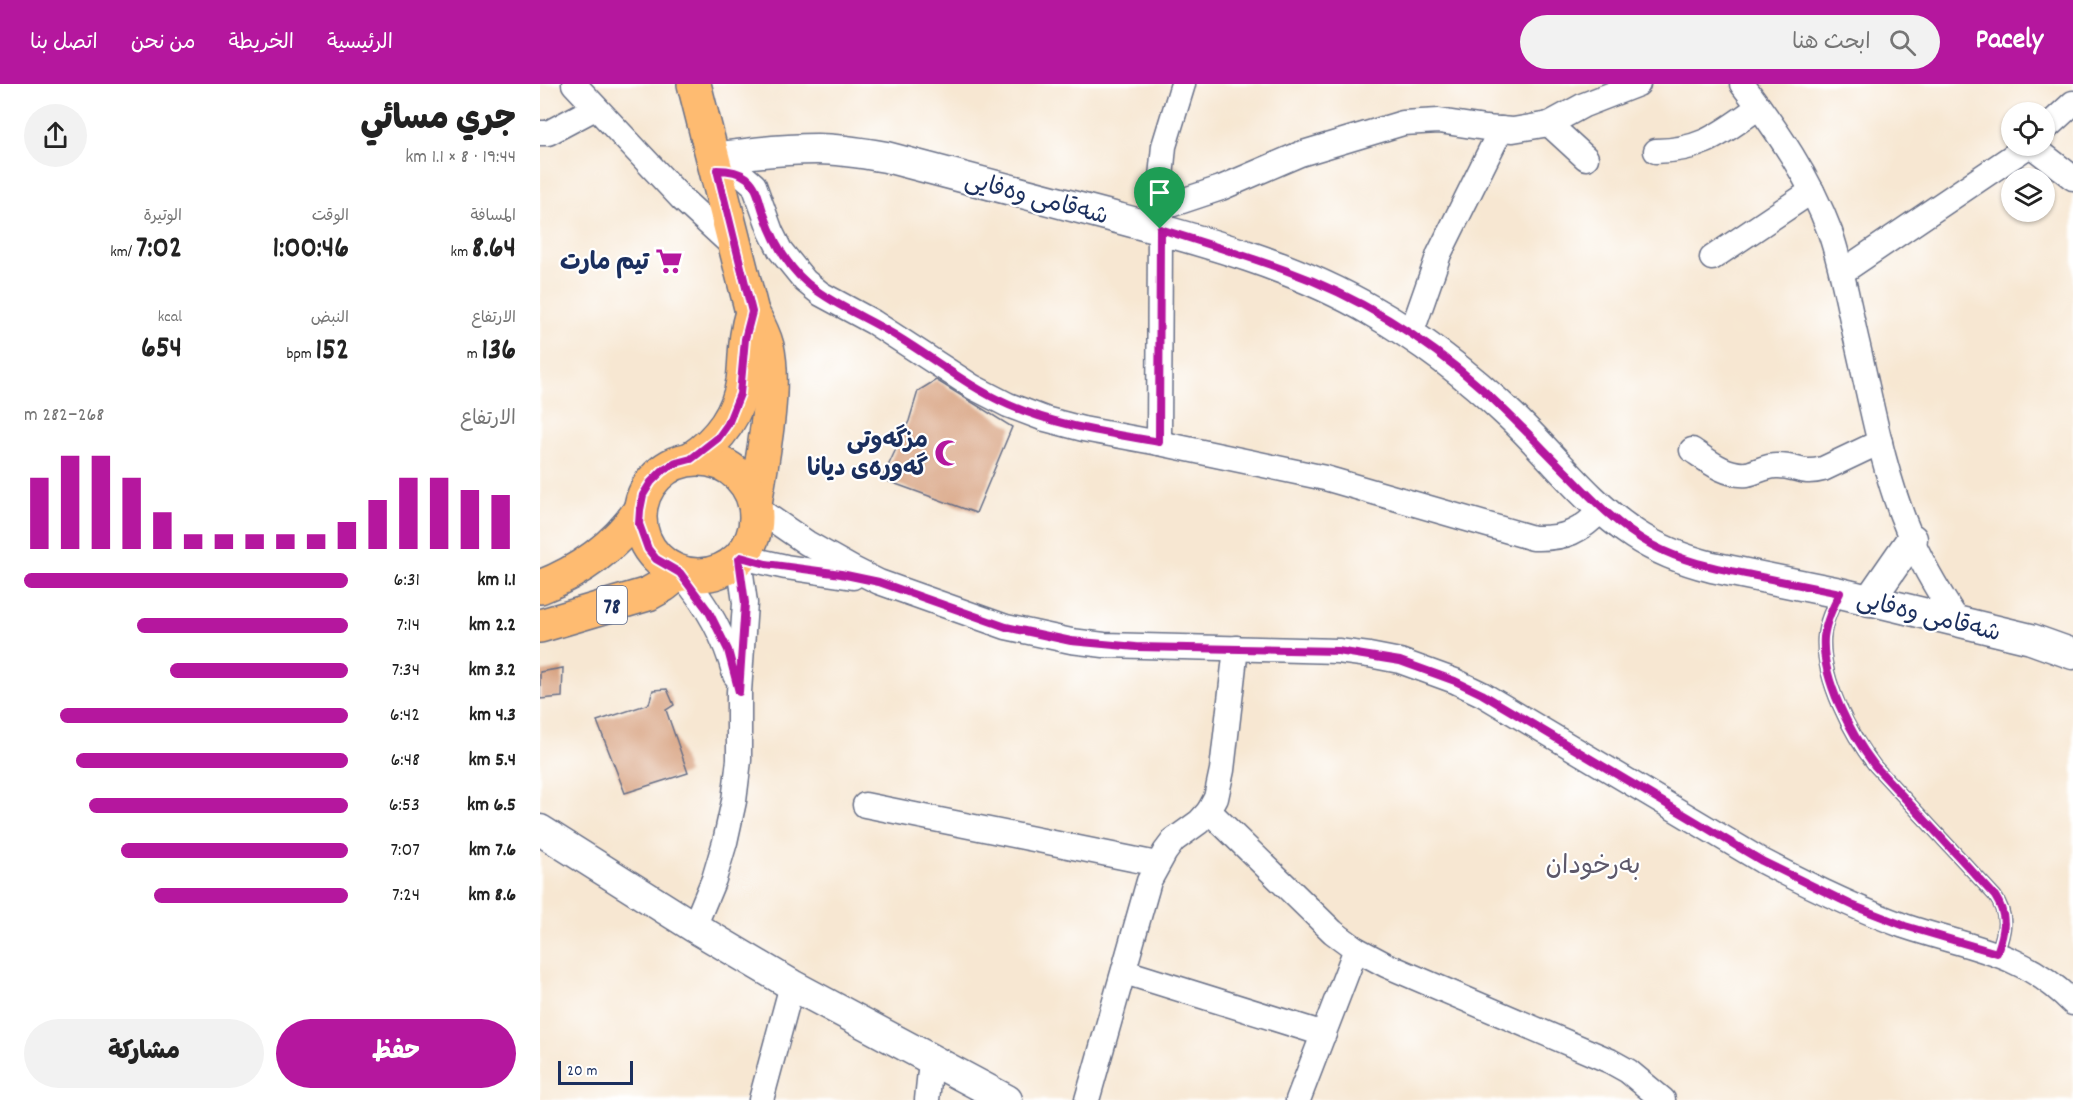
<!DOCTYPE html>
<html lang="ar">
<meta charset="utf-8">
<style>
body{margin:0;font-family:Dekko,"Playpen Sans Arabic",sans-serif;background:#f2f2f2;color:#222;direction:rtl;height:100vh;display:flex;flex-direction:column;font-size:22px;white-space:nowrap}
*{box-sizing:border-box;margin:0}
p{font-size:20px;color:#767676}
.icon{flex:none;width:33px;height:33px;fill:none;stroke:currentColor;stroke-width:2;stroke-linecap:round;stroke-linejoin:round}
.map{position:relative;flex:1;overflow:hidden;direction:ltr}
.sheet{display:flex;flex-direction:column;background:#fff;width:540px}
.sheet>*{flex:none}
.buttons{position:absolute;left:1461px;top:18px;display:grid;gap:12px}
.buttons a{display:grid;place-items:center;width:54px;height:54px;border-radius:50%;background:#fff;box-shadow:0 2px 4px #0004;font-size:30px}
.scale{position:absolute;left:18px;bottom:15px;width:75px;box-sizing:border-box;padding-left:6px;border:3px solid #1b2f5e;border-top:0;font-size:16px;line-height:21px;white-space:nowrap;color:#1b2f5e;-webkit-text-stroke:4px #fff;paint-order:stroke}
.pin{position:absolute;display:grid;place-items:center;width:51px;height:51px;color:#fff;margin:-62px -26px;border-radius:50% 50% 50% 0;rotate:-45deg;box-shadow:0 0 6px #0007}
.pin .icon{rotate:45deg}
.round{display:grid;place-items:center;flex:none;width:63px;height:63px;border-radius:32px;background:#f2f2f2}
.head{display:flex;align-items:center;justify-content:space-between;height:102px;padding:0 24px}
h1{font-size:33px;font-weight:800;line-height:45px}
.stats{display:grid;grid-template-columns:repeat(3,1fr);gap:9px;height:102px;padding:6px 24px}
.stats div{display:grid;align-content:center}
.stats b{font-size:30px;font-weight:800}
.stats small{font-size:16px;font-weight:400}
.stats p{font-size:16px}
.chart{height:168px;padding:12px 24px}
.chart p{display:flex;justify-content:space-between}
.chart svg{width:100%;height:108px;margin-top:6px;stroke:#b5179e;stroke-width:6}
.primary-button{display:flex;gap:12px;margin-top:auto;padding:12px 24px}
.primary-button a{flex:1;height:69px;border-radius:36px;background:#b5179e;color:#fff;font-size:24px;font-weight:800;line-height:69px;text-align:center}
.primary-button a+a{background:#f2f2f2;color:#222}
ul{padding:0 24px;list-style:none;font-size:20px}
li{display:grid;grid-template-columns:96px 72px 1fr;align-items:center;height:45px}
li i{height:15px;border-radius:8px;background:#b5179e}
header{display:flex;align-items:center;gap:36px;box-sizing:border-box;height:84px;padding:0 30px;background:#b5179e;color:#fff}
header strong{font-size:28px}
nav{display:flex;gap:33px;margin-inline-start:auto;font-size:21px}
.search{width:420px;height:54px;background:#f2f2f2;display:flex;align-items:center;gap:15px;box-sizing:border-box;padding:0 21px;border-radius:33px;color:#767676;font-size:22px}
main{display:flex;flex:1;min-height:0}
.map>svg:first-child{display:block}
.building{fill:#d8a381}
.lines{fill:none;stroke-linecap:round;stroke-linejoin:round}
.service-casing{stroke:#686f87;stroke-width:15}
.minor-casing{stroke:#686f87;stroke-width:27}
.tertiary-casing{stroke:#686f87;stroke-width:33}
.primary-casing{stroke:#686f87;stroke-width:36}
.service{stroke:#fff;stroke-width:12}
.minor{stroke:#fff;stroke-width:24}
.tertiary{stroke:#fff;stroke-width:30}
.primary{stroke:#febb71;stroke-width:33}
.route-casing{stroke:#fff;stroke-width:12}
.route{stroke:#b5179e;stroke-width:8}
.labels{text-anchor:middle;stroke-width:4.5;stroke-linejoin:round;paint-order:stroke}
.shield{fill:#fff;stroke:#5f6d8e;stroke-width:1.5}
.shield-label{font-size:22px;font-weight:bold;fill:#1b2f5e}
.street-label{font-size:24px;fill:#1b2f5e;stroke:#fff}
.poi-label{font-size:24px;font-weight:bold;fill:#1b2f5e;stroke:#fff;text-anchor:end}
.neighbourhood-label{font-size:26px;fill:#5d586a;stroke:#fff}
</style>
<header>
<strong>Pacely</strong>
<div class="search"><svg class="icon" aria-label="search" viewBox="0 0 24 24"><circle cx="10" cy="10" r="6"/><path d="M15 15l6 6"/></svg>ابحث هنا</div>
<nav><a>الرئيسية</a><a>الخريطة</a><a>من نحن</a><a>اتصل بنا</a></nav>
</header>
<main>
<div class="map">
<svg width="1533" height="1016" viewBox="0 0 1533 1016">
<rect width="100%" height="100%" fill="#fff"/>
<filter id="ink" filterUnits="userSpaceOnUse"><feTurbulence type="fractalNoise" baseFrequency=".0167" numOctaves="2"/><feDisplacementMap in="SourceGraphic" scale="12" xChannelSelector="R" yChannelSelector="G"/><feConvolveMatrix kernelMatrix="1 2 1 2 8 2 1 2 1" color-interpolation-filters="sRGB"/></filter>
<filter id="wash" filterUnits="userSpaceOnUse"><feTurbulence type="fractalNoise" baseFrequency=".008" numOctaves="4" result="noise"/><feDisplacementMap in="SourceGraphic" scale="24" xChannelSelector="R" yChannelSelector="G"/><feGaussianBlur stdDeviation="1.35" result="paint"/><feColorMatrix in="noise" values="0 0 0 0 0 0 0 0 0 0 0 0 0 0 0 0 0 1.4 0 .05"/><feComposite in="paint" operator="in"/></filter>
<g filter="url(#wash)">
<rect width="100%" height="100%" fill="#f7e7d2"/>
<g id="blocks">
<g class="building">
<path d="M 396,296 L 472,343 L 436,429 L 342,395 L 369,337 L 378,307 Z"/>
<path d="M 23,584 L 22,613 L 0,615 L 0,588 Z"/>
<path d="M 127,605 L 134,621 L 126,626 L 148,689 L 85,709 L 57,637 L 109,620 L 113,606 Z"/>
</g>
</g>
</g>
<g filter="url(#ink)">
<use href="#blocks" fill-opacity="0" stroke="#686f87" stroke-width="1.5"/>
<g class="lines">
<defs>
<path id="service" d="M 1299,510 C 1292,524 1285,538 1284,554 C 1282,596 1310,650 1335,682 L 1455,812 C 1469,832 1465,847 1457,869"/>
<g id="minor">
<path d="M 34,0 L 142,115 L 195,164"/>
<path d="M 1202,0 C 1237,46 1270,94 1290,148 C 1302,183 1308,219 1316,254 C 1331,317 1342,384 1367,444 C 1380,478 1399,509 1419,539"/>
<path d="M 1009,40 L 1046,74"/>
<path d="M 1504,46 L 1533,19"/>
<path d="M 0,49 L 8,49 L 55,24"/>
<path d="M 1492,62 L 1533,94"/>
<path d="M 1116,67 C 1164,66 1181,49 1219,23"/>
<path d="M 177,86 L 200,89 L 214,101 L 231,148 L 240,166 L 265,197 L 281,210 L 333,238 L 433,303 L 468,321 L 505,335 L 543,345 L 619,359 L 785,394 L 993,454 C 1025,455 1041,448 1062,425"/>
<path d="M 618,125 L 681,104 L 760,70 L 863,39 L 899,37 L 945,44 L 973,46 L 1009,40 L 1044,21 L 1098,0"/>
<path d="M 1172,174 L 1272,107"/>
<path d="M 1302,188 L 1488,62"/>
<path d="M 871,250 L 899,170 L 961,45"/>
<path d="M 619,359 L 620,145 L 618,125 L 624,62 L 643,0"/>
<path d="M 1152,366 C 1168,377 1186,392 1207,390 C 1217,388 1227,381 1238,382 C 1257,382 1261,391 1283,385 L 1340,358"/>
<path d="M 216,424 L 267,459 L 313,485 L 339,498 L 466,543 L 531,557 L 564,561 L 798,567 L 829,571 L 860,577 L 915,597 L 942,610 L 1222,777 C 1268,801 1315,824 1364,842 C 1429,864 1482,867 1533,919"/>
<path d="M 201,473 L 246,483 L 313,493"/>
<path d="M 140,489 C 167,520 185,552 195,591"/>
<path d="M 325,721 L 617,780"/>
<path d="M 669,727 L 793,848 L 816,865 L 846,881 L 1070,977 L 1088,987 L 1123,1016"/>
<path d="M 154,843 L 174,795 L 185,758 L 194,717 L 199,676 L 199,608 L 205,519 L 199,475"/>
<path d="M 585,888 L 784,950"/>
<path d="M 221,1016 L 252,901"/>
<path d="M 387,1016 L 391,977"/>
<path d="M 547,1016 L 609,797 L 625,768 L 634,756 L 659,738 L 669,727 L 676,714 L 682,686 L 696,564"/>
<path d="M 758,1016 L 816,865"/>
</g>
<g id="tertiary">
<path d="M 174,74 C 208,69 242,65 277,65 C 300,65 323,69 346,73 C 421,93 496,112 570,132 C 659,156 752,180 832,227 C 883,256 929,292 971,332 C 1012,371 1047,419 1094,450 C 1118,466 1144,476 1172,483 L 1300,509 L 1491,555 L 1533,570"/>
<path d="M 1329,517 L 1372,455"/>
<path d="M 0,746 L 154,843 L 252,901 L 467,1016"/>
</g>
<g id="primary">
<path d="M 154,0 L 212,228 C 218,239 224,250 227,262 C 237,304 222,376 215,420"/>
<circle cx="158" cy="433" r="58"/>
<path d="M 151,375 C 179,356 198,331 203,297 C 206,272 204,254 212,228"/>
<path d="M 0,503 C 39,488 76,462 100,426"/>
<path d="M 0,542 L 108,510 L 124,501 L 139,489"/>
</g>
</defs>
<use href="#service" class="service-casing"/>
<use href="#minor" class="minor-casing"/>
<use href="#tertiary" class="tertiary-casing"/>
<use href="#primary" class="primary-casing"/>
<use href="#service" class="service"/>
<use href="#minor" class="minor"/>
<use href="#tertiary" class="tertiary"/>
<use href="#primary" class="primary"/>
</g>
</g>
<g class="lines" filter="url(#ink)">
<defs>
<path id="route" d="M 177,86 C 187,86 198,87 207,94 C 218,103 219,117 224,130 C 233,156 246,181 267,199 C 292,220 325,233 353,250 C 392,273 428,303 469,321 C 517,342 568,349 619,358 L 620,145 C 662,158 704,171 745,186 C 817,212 885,254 942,305 C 972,332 1000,362 1029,391 C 1054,417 1079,443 1112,461 C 1143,478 1176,484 1211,491 C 1240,497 1270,503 1300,509 C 1293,523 1286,537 1284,553 C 1281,595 1311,650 1335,682 L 1455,812 C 1468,832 1465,847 1457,869 L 1365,842 L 1314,822 L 1222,777 L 942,610 L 915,597 L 860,577 L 798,567 L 596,563 L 531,557 L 466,543 L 339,498 L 301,490 L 226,480 L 201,473 L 199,475 L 205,519 L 199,608 L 188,566 L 169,528 L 140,489 L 116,475 L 108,465 L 99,440 L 100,426 L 103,411 L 111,398 L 122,387 L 136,379 L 151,375 L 178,354 L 188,340 L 200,310 L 205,255 L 212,228 Z"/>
</defs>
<use href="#route" class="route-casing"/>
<use href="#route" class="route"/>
</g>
<defs>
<symbol id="supermarket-bare" viewBox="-9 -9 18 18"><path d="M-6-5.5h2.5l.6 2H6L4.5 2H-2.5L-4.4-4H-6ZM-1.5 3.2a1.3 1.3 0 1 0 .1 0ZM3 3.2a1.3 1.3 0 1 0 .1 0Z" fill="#b5179e" stroke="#fff" stroke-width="2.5" paint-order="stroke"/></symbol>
<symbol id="mosque-bare" viewBox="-9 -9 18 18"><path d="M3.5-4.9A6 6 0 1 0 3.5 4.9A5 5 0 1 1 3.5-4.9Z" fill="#b5179e" stroke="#fff" stroke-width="2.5" paint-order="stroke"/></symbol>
</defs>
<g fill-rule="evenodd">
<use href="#supermarket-bare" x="110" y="158" width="38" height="38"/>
<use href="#mosque-bare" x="389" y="350" width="38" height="38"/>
</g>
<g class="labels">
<rect class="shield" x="57" y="502" width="30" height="38" rx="4.5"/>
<g class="shield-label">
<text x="72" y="529">78</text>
</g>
<g class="street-label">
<text transform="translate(497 113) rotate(15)" y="8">شەقامی وەفایی</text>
<text transform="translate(1389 531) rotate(14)" y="8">شەقامی وەفایی</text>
</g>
<g class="poi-label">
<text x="109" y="185">تیم مارت</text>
<text x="388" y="363">مزگەوتی<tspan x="388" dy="28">گەورەی دیانا</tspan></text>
</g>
<g class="neighbourhood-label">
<text x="1053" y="789">بەرخودان</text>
</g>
</g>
</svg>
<div class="buttons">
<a><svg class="icon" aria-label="locate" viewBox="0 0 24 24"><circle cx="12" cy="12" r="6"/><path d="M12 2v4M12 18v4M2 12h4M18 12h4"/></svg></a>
<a><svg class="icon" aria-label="layers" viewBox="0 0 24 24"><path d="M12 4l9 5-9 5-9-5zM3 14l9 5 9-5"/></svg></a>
</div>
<div class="scale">20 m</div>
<div class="pin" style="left:620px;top:145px;background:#1e9e55"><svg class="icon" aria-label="arrive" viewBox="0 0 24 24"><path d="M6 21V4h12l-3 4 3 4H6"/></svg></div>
</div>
<section class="sheet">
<div class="head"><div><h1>جري مسائي</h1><p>19:44 · 8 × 1.1 km</p></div><a class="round"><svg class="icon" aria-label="share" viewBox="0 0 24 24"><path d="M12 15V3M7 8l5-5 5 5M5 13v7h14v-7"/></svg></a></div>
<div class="stats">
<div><p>المسافة</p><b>8.64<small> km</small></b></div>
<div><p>الوقت</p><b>1:00:46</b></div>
<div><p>الوتيرة</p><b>7:02<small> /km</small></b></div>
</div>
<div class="stats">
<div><p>الارتفاع</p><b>136<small> m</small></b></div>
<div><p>النبض</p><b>152<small> bpm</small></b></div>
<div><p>kcal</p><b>654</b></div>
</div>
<div class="chart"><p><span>الارتفاع</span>268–282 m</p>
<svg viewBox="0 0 160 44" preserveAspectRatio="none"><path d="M5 44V15M15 44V6M25 44V6M35 44V15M45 44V29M55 44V38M65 44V38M75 44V38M85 44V38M95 44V38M105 44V33M115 44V24M125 44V15M135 44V15M145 44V20M155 44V22"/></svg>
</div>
<ul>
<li><b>1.1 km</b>6:31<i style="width:100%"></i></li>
<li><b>2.2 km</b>7:14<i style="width:65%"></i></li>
<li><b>3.2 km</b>7:34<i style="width:55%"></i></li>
<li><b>4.3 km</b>6:42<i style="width:89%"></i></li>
<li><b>5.4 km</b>6:48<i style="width:84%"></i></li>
<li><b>6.5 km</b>6:53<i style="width:80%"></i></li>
<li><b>7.6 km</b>7:07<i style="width:70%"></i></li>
<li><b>8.6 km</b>7:24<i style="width:60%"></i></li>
</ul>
<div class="primary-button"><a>حفظ</a><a>مشاركة</a></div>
</section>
</main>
